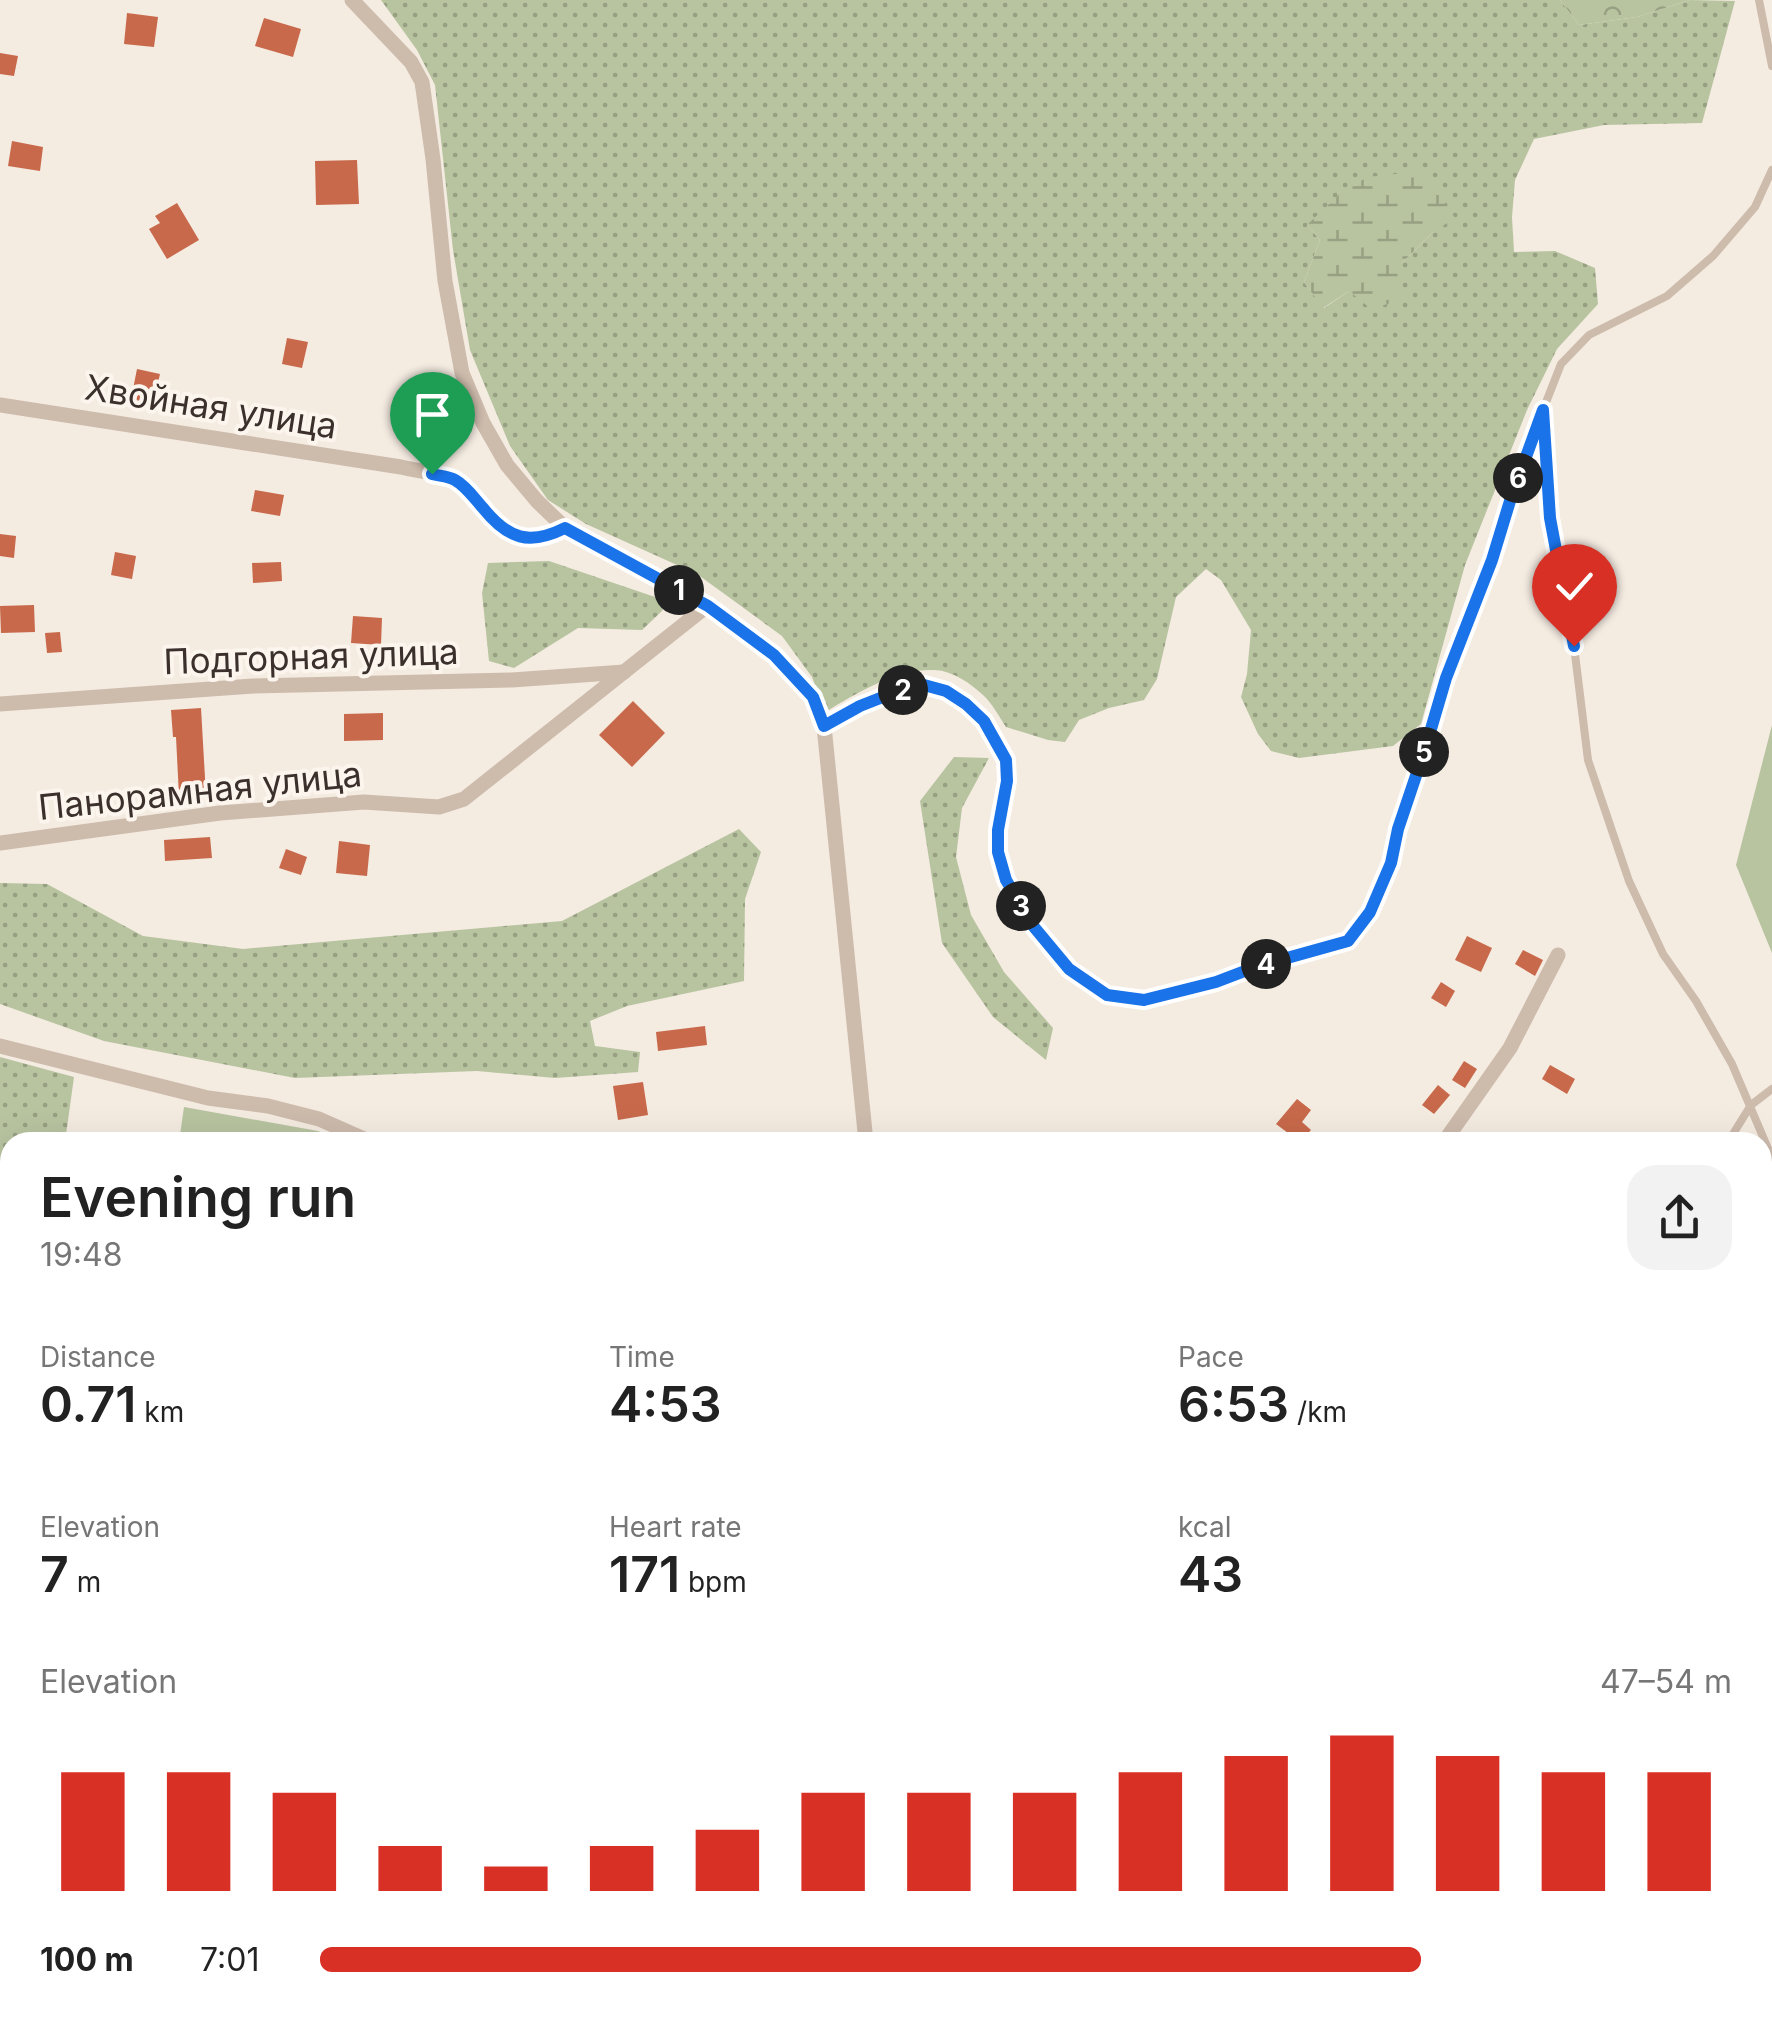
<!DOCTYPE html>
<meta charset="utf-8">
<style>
body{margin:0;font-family:Inter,sans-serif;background:#f2f2f2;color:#222;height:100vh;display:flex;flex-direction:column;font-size:38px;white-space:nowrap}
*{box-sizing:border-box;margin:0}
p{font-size:32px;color:#767676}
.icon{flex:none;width:55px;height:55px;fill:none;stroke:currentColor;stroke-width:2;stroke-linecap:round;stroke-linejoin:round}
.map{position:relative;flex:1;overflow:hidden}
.drawer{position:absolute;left:0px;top:1132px;width:1772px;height:888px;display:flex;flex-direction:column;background:#fff;border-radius:30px 30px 0 0;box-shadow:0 10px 40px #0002}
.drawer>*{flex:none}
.pin{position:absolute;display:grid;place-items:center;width:85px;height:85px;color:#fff;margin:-102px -42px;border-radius:50% 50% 50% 0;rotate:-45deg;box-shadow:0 0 10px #0007}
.pin .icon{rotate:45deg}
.km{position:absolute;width:50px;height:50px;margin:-25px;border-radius:50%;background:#222;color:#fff;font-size:28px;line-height:50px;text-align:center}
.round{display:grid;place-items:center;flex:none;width:105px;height:105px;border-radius:30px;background:#f2f2f2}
.summary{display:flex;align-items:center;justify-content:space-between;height:170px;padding:0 40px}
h1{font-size:55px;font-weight:600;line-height:75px}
.figures{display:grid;grid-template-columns:repeat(3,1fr);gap:15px;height:170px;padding:10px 40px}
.figures div{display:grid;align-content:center}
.figures b{font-size:50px;font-weight:600}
.figures small{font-size:28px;font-weight:400}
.figures p{font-size:28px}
.chart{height:280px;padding:20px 40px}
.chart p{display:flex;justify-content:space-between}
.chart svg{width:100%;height:180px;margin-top:10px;stroke:#d93025;stroke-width:6}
ul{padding:0 40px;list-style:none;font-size:32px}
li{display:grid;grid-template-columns:160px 120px 1fr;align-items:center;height:75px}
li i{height:25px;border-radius:12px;background:#d93025}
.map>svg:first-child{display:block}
.grass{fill:url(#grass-dots);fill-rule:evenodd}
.forest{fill:url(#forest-crowns)}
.wetland{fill:url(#wetland-marsh)}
.garden{fill:#b8c4a0}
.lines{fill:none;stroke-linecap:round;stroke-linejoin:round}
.stream{stroke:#7fb0b2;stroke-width:6}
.building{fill:#c8694b}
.service{stroke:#cdbbac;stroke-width:8}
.minor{stroke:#cdbbac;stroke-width:15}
.tertiary{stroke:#cdbbac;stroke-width:20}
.route-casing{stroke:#fff;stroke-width:20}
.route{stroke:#1a73e8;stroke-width:12}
.labels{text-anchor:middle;stroke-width:8;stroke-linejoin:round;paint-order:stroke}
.street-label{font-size:35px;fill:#3b302b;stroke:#fbf5ee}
</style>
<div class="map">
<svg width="1772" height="2019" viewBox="0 0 1772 2019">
<defs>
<pattern id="grass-dots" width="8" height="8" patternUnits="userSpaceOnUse" patternTransform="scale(2.5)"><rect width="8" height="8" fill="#b8c4a0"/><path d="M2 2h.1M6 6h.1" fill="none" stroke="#97a083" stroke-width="1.8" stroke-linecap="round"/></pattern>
<pattern id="forest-crowns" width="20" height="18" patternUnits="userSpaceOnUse" patternTransform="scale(2.5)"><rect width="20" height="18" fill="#b8c4a0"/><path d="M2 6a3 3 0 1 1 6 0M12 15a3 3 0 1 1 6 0" fill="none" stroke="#97a083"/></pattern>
<pattern id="wetland-marsh" width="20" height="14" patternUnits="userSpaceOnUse" patternTransform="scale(2.5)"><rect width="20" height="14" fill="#b8c4a0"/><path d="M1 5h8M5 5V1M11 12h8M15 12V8" fill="none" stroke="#97a083"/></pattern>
</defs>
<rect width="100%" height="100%" fill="#f4ebe1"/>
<g class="grass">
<path d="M 381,0 L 1560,0 L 1579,25 L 1637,17 L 1690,0 L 1735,1 L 1702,123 L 1604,125 L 1534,139 L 1515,180 L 1512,217 L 1514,252 L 1555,251 L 1595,268 L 1598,304 L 1557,349 L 1527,410 L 1465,565 L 1421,724 L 1393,746 L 1299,758 L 1271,751 L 1258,734 L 1241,697 L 1247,674 L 1251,630 L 1221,580 L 1206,569 L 1176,597 L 1157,679 L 1144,700 L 1109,708 L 1079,720 L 1065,742 L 1048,740 L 1006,727 C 999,717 993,704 983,695 C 970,683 953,671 935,670 C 897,668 857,693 825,712 L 812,677 L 782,636 L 697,574 L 586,524 L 548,500 L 510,446 L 470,350 L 453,250 L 435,85 L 417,50 ZM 1307,225 L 1433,232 L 1402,263 L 1349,291 L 1324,308 L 1304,282 L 1320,240 Z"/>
<path d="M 549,561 L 655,597 L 663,610 L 642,630 L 578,628 L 514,668 L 489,661 L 482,593 L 488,563 Z"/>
<path d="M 954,757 L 989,758 L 962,808 L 956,857 L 971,915 L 1004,972 L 1053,1028 L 1046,1060 L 993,1017 L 942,943 L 920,801 Z"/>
<path d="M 739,829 L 761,852 L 745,899 L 744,981 L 627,1006 L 590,1021 L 595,1046 L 640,1052 L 638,1072 L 555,1078 L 477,1071 L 295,1078 L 104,1041 L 0,1004 L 0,883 L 47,884 L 143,936 L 243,949 L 562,921 Z"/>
<path d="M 0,1057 L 74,1077 L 65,1142 L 10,1142 L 10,1233 L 0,1224 Z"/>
</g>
<g class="forest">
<path d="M 1560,0 L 1690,0 L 1637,17 L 1579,25 Z"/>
<path d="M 10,2004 L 10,2010 L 72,2010 L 75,2019 L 8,2019 Z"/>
</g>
<path class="wetland" d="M 1423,171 L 1455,218 L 1433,232 L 1402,263 L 1397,301 L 1371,309 L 1349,291 L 1323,308 L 1304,282 L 1320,240 L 1307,225 L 1343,191 L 1368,177 Z"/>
<g class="garden">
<path d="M 1772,725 L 1772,953 L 1736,865 Z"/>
<path d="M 184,1107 L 318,1131 L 342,1142 L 179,1142 Z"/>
</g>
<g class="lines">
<g class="stream">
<path d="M 0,1892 L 10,1897"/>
<path d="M 242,2010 L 259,2019"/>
<path d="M 860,2019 L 863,2010"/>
</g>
</g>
<g class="building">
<path d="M 127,13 L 158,17 L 154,47 L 124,44 Z"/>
<path d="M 264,18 L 301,29 L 293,57 L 255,46 Z"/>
<path d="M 0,53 L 18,56 L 14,76 L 0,74 Z"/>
<path d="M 12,141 L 43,147 L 40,171 L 8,166 Z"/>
<path d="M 357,160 L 359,204 L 316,205 L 315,161 Z"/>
<path d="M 177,203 L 199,240 L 167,259 L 149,229 L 160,223 L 155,216 Z"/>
<path d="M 287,338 L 308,342 L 302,368 L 282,364 Z"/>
<path d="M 137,369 L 160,374 L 153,404 L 131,399 Z"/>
<path d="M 255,490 L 284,495 L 280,516 L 251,511 Z"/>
<path d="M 0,534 L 16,536 L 14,558 L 0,556 Z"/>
<path d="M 115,552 L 136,556 L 132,579 L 111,575 Z"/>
<path d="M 281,562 L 282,581 L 253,583 L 252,563 Z"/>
<path d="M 34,605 L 35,632 L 1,633 L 0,606 Z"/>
<path d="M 353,616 L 382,618 L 381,645 L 351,643 Z"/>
<path d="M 60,632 L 62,652 L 47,653 L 45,633 Z"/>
<path d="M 633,701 L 665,733 L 632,767 L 599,735 Z"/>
<path d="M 201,708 L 206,795 L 179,796 L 176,737 L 173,737 L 171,710 Z"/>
<path d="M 383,713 L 383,740 L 344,741 L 344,714 Z"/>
<path d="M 210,837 L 212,858 L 165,861 L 164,840 Z"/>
<path d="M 339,841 L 370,845 L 367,876 L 336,873 Z"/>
<path d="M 286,849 L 307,857 L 301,875 L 279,868 Z"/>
<path d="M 1467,936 L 1492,948 L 1481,972 L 1455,960 Z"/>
<path d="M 1523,950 L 1543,960 L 1535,976 L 1515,964 Z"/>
<path d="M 1441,982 L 1455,991 L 1446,1007 L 1431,998 Z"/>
<path d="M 705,1026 L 707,1045 L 658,1051 L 656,1032 Z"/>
<path d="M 1464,1061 L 1477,1069 L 1465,1088 L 1452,1080 Z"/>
<path d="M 1550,1065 L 1575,1079 L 1567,1094 L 1542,1079 Z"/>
<path d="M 643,1082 L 648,1115 L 618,1120 L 613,1086 Z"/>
<path d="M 1438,1085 L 1450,1095 L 1434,1114 L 1422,1105 Z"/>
<path d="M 1297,1099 L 1311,1110 L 1302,1122 L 1311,1130 L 1300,1142 L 1276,1124 Z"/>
</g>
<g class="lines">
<g class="service">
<path d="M 1759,0 L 1772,66"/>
<path d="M 1772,170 L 1755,207 L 1713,256 L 1667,296 L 1589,335 L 1561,364 L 1543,410 L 1550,518 L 1574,646 L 1588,760 L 1629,881 L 1663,954 L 1696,1001 L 1732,1064 L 1772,1158"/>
<path d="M 824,726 L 860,706 L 898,691 L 924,685 L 946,691 L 966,703 L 984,721 L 1007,759 L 1007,781 L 998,830 L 998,852 L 1005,880 L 1034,927 L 1069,969 L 1107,995 L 1144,1000 L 1216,983 L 1258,966 L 1348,941 L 1370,912 L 1391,863 L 1397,829 L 1427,746 L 1446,677 L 1493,560 L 1510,501 L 1543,410"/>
<path d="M 1728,1142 L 1751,1105 L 1772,1089"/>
<path d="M 1762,1309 L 1772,1304"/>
</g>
<g class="minor">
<path d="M 352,0 L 411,62 L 422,82 L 433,159 L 445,281 L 462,373 L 483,423 L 507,465 L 537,501 L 565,528 L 707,606 L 774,655 L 813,697 L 824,726 L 866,1142"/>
<path d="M 0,405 L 401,467 C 416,471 443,473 455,480 C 466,487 475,498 483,508 C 508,539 529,546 565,528"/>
<path d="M 0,704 L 253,686 L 512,680 L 624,672"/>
<path d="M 0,843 L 220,813 L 364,802 L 439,807 L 464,799 L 707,606"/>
<path d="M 0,1046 L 208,1098 L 268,1106 L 319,1119 L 371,1142"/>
<path d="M 1444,1142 L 1510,1048 L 1558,955"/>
<path d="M 0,1315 L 10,1324"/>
<path d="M 1762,1523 L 1772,1519"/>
<path d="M 0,1768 L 10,1778"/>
<path d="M 303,2010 L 338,2019"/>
<path d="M 451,2019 L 463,2010"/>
<path d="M 879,2019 L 882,2010"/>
</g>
<g class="tertiary">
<path d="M 0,1256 L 10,1266"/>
<path d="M 549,2010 L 550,2019"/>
</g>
</g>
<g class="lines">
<defs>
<path id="route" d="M 432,474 C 439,476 448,476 455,480 C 466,486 474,498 483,508 C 508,539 529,546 565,528 L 708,606 L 774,655 L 813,697 L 824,726 L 860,706 L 898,691 L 924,685 L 946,691 L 966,704 L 984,721 L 1006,760 L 1007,781 L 998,830 L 998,852 L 1006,880 L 1034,927 L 1069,969 L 1107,995 L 1144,1000 L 1216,982 L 1258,966 L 1348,941 L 1370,912 L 1391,863 L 1398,829 L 1426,746 L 1446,678 L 1492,560 L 1510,501 L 1543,410 L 1550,518 L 1574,646"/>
</defs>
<use href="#route" class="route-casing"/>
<use href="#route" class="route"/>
</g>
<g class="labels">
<g class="street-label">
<text transform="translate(211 407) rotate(9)" y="12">Хвойная улица</text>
<text transform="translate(311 657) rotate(-2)" y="12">Подгорная улица</text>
<text transform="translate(200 791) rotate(-6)" y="12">Панорамная улица</text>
</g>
</g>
</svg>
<div class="pin" style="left:432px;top:474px;background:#1e9e55"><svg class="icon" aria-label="arrive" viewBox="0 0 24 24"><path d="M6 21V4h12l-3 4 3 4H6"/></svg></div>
<div class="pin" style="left:1574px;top:646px;background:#d93025"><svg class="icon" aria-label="check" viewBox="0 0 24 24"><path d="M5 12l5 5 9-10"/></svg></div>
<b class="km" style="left:679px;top:590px">1</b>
<b class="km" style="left:903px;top:690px">2</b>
<b class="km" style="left:1021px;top:906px">3</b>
<b class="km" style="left:1266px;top:964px">4</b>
<b class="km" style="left:1424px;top:752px">5</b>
<b class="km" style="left:1518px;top:478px">6</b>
<section class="drawer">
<div class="summary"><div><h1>Evening run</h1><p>19:48</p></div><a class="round"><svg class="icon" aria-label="share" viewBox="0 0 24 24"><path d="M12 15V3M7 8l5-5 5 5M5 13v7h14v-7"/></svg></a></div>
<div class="figures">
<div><p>Distance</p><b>0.71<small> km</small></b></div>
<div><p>Time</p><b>4:53</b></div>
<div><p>Pace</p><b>6:53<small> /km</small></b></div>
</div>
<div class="figures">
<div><p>Elevation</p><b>7<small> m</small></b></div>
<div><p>Heart rate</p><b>171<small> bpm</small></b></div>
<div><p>kcal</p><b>43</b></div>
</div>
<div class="chart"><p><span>Elevation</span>47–54 m</p>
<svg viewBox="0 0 160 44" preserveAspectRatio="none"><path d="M5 44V15M15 44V15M25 44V20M35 44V33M45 44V38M55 44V33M65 44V29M75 44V20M85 44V20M95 44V20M105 44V15M115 44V11M125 44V6M135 44V11M145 44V15M155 44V15"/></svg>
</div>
<ul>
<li><b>100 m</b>7:01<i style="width:78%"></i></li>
</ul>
</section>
</div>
